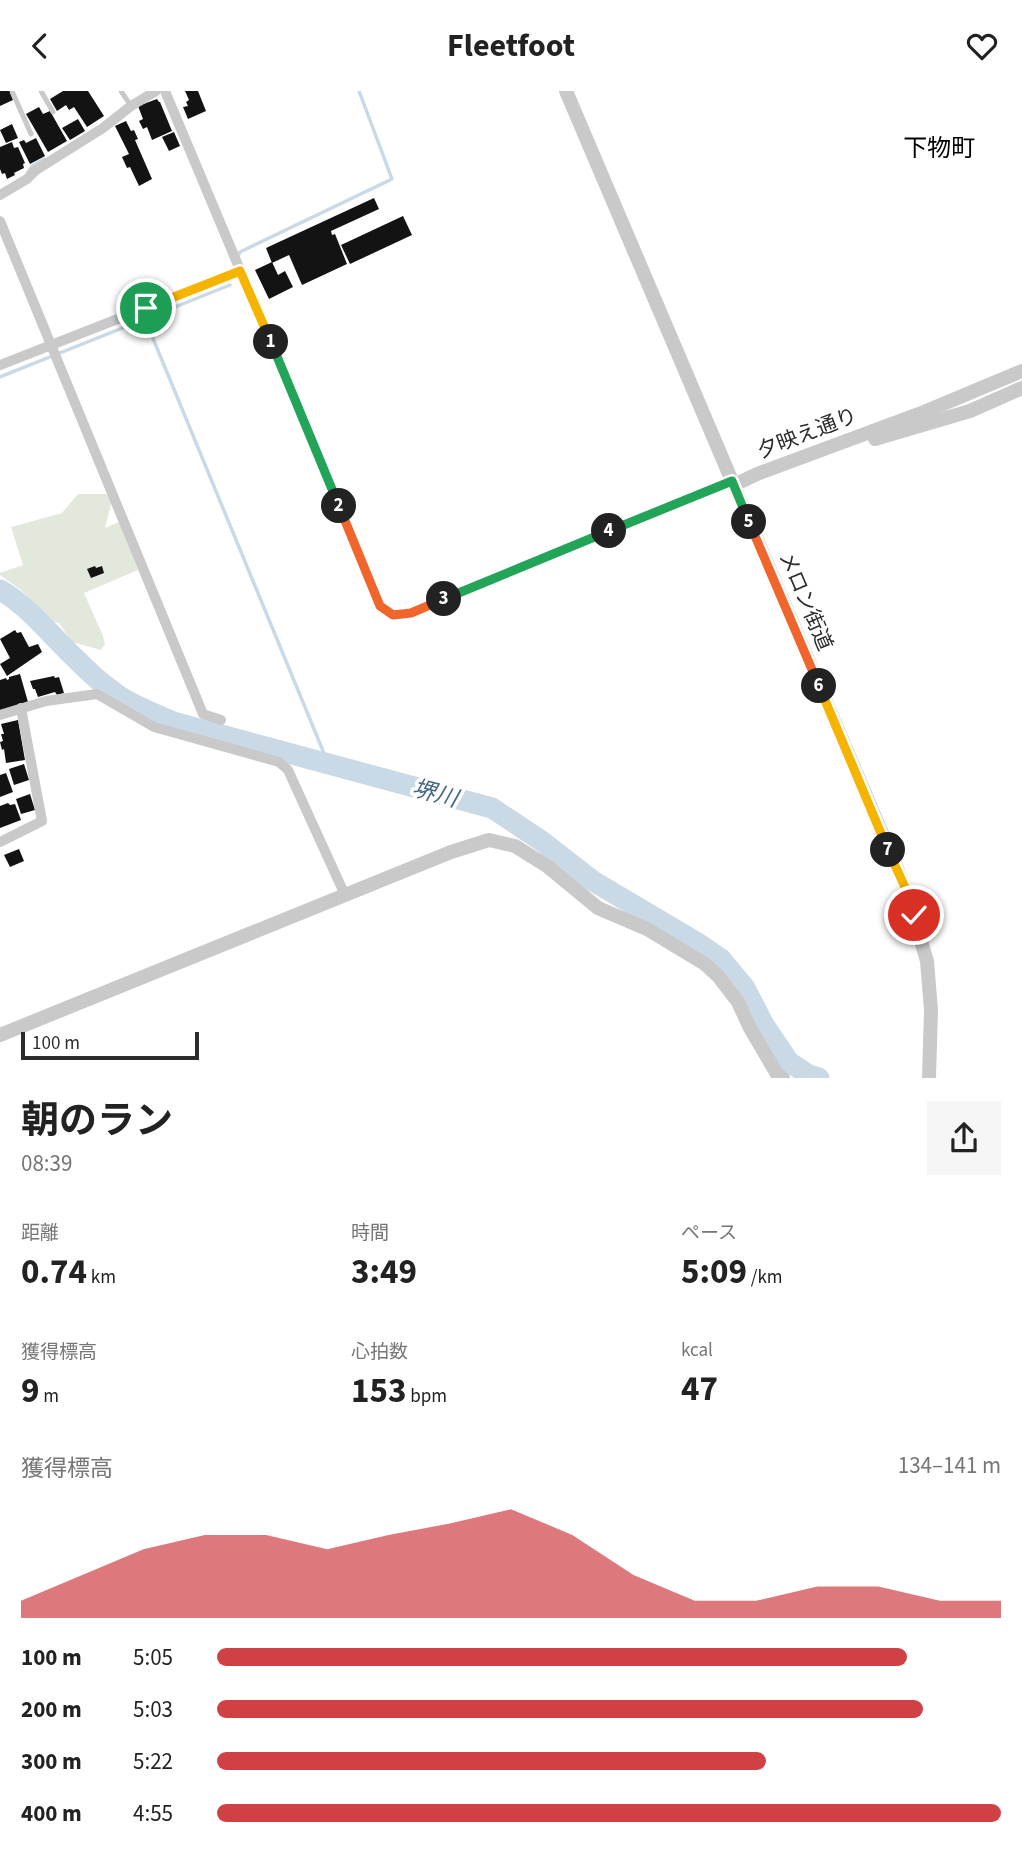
<!DOCTYPE html>
<html lang="ja">
<meta charset="utf-8">
<style>
body{margin:0;font-family:"Source Sans 3","Noto Sans JP",sans-serif;background:#f6f6f6;color:#222;height:100vh;display:flex;flex-direction:column;font-size:26px;white-space:nowrap}
*{box-sizing:border-box;margin:0}
p{font-size:23px;color:#767676}
.icon{flex:none;width:38px;height:38px;fill:none;stroke:currentColor;stroke-width:2;stroke-linecap:round;stroke-linejoin:round}
.map{position:relative;height:987px;overflow:hidden}
.panel{display:flex;flex-direction:column;background:#fff;flex:1}
.panel>*{flex:none}
.scale{position:absolute;left:21px;bottom:18px;width:178px;box-sizing:border-box;padding-left:7px;border:4px solid #2c2c2c;border-top:0;font-size:19px;line-height:24px;white-space:nowrap;color:#2c2c2c;-webkit-text-stroke:5px #fff;paint-order:stroke}
.pin{position:absolute;display:grid;place-items:center;width:60px;height:60px;color:#fff;margin:-30px;border:4px solid #fff;border-radius:50%;box-shadow:0 2px 7px #0007}
.km{position:absolute;width:35px;height:35px;margin:-18px;border-radius:50%;background:#222;color:#fff;font-size:19px;line-height:35px;text-align:center}
.round{display:grid;place-items:center;flex:none;width:74px;height:74px;border-radius:0px;background:#f6f6f6}
.overview{display:flex;align-items:center;justify-content:space-between;height:119px;padding:0 21px}
h1{font-size:38px;font-weight:700;line-height:52px}
.stats{display:grid;grid-template-columns:repeat(3,1fr);gap:10px;height:119px;padding:7px 21px}
.stats div{display:grid;align-content:center}
.stats b{font-size:35px;font-weight:700}
.stats small{font-size:19px;font-weight:400}
.stats p{font-size:19px}
.chart{height:196px;padding:14px 21px}
.chart p{display:flex;justify-content:space-between}
.chart svg{width:100%;height:126px;margin-top:7px;fill:#d04146;opacity:.7}
ul{padding:0 21px;list-style:none;font-size:23px}
li{display:grid;grid-template-columns:112px 84px 1fr;align-items:center;height:52px}
li i{height:18px;border-radius:9px;background:#d04146}
header{display:flex;justify-content:space-between;align-items:center;height:91px;padding:0 21px;background:#fff;font-size:32px;font-weight:700}
.map>svg:first-child{display:block}
.green{fill:#e2e8db}
.lines{fill:none;stroke-linecap:round;stroke-linejoin:round}
.stream{stroke:#c9dae6;stroke-width:3.5}
.river{stroke:#c9dae6;stroke-width:21}
.building{fill:#131313}
.service{stroke:#c9c9c9;stroke-width:5}
.minor{stroke:#c9c9c9;stroke-width:10}
.tertiary{stroke:#c9c9c9;stroke-width:14}
.split-1-casing{stroke:#fff;stroke-width:14}
.split-2-casing{stroke:#fff;stroke-width:14}
.split-3-casing{stroke:#fff;stroke-width:14}
.split-4-casing{stroke:#fff;stroke-width:14}
.split-5-casing{stroke:#fff;stroke-width:14}
.split-6-casing{stroke:#fff;stroke-width:14}
.split-7-casing{stroke:#fff;stroke-width:14}
.split-8-casing{stroke:#fff;stroke-width:14}
.split-1{stroke:#f5b400;stroke-width:9}
.split-2{stroke:#22a559;stroke-width:9}
.split-3{stroke:#f0652b;stroke-width:9}
.split-4{stroke:#22a559;stroke-width:9}
.split-5{stroke:#22a559;stroke-width:9}
.split-6{stroke:#f0652b;stroke-width:9}
.split-7{stroke:#f5b400;stroke-width:9}
.split-8{stroke:#f5b400;stroke-width:9}
.labels{text-anchor:middle;stroke-width:7;stroke-linejoin:round;paint-order:stroke}
.street-label{font-size:21px;fill:#2c2c2c;stroke:#fff}
.water-label{font-size:23px;font-style:italic;fill:#446984;stroke:#fff}
.quarter-label{font-size:24px;fill:#000;stroke:#fff}
</style>
<header><svg class="icon" aria-label="back" viewBox="0 0 24 24"><path d="M15 5l-7 7 7 7"/></svg>Fleetfoot<svg class="icon" aria-label="heart" viewBox="0 0 24 24"><path d="M12 20l-8-8c-3-5 5-10 8-4 3-6 11-1 8 4z"/></svg></header>
<div class="map">
<svg width="1022" height="987" viewBox="0 0 1022 987">
<rect width="100%" height="100%" fill="#fff"/>
<path class="green" d="M 78,403 L 107,403 L 111,413 L 105,437 L 119,431 L 138,479 L 84,502 L 103,545 L 105,553 L 101,559 L 72,551 L 59,532 L 54,531 L 21,499 L 0,484 L 0,482 L 23,474 L 11,436 L 62,422 Z"/>
<g class="lines">
<g class="stream">
<path d="M 28,81 L 32,75 L 44,68"/>
<path d="M 238,165 L 240,161 L 392,88 L 359,0"/>
<path d="M 145,228 L 230,194"/>
<path d="M 0,286 L 145,228 L 328,672"/>
</g>
<path class="river" d="M 0,499 C 30,516 52,546 77,569 C 87,579 98,590 110,598 C 128,613 152,621 173,631 L 492,717 L 543,751 L 593,790 L 696,851 L 721,868 L 745,897 L 764,934 L 789,971 L 809,984 L 819,987"/>
</g>
<g class="building">
<path d="M 0,0 L 15,0 L 10,2 L 13,9 L 0,15 Z"/>
<path d="M 63,0 L 88,0 L 104,25 L 87,36 L 74,16 L 69,19 L 66,14 L 57,20 L 50,8 Z"/>
<path d="M 185,0 L 198,0 L 206,20 L 188,28 L 183,16 L 188,15 L 186,11 L 189,9 Z"/>
<path d="M 157,8 L 159,11 L 160,11 L 172,40 L 152,49 L 147,36 L 143,38 L 139,30 L 143,28 L 138,15 Z"/>
<path d="M 39,16 L 43,23 L 50,20 L 67,50 L 48,61 L 26,23 Z"/>
<path d="M 78,28 L 85,40 L 70,49 L 62,37 Z"/>
<path d="M 126,30 L 131,40 L 134,39 L 138,48 L 135,49 L 152,88 L 139,95 L 130,76 L 127,77 L 122,66 L 129,63 L 115,35 Z"/>
<path d="M 12,33 L 18,47 L 6,52 L 0,39 Z"/>
<path d="M 174,41 L 180,55 L 169,60 L 162,46 Z"/>
<path d="M 36,47 L 45,65 L 30,73 L 19,51 L 24,49 L 26,52 Z"/>
<path d="M 12,51 L 14,57 L 18,56 L 25,72 L 23,73 L 24,77 L 14,82 L 15,84 L 7,88 L 5,82 L 2,83 L 0,78 L 0,56 Z"/>
<path d="M 374,107 L 379,118 L 331,140 L 332,144 L 335,143 L 347,173 L 302,194 L 289,164 L 272,172 L 266,157 Z"/>
<path d="M 403,125 L 412,144 L 350,173 L 341,154 Z"/>
<path d="M 272,171 L 278,184 L 285,180 L 293,196 L 269,208 L 255,179 Z"/>
<path d="M 95,475 L 96,477 L 102,475 L 104,482 L 91,487 L 87,478 Z"/>
<path d="M 15,539 L 17,542 L 21,541 L 29,556 L 38,553 L 42,561 L 7,585 L 0,573 L 10,567 L 0,548 Z"/>
<path d="M 20,583 L 28,611 L 0,620 L 0,589 L 6,587 L 7,589 L 9,588 L 9,586 Z"/>
<path d="M 54,585 L 55,587 L 59,586 L 64,602 L 57,604 L 55,601 L 38,606 L 35,598 L 33,598 L 30,590 Z"/>
<path d="M 18,629 L 25,669 L 6,672 L 4,658 L 2,659 L 0,651 L 3,650 L 1,643 L 4,643 L 1,633 Z"/>
<path d="M 24,673 L 29,689 L 14,694 L 9,678 Z"/>
<path d="M 6,682 L 13,701 L 0,706 L 0,684 Z"/>
<path d="M 30,703 L 35,719 L 21,723 L 16,708 Z"/>
<path d="M 8,712 L 10,714 L 15,713 L 21,729 L 0,737 L 0,715 Z"/>
<path d="M 19,758 L 24,770 L 10,776 L 4,764 Z"/>
</g>
<g class="lines">
<g class="service">
<path d="M 12,0 L 31,43"/>
<path d="M 41,0 L 53,21"/>
<path d="M 121,0 L 131,15"/>
</g>
<g class="minor">
<path d="M 165,0 L 381,515 L 393,524 L 411,522 L 732,390"/>
<path d="M 0,104 L 27,88 L 36,79 L 103,37 L 131,15 L 156,0"/>
<path d="M 0,130 L 203,623 L 221,629"/>
<path d="M 0,274 L 240,180"/>
<path d="M 0,624 L 46,610 L 97,603 L 154,636 L 279,671 L 288,679 L 345,804"/>
<path d="M 0,751 L 42,730 L 21,617"/>
</g>
<g class="tertiary">
<path d="M 566,0 L 904,794 L 927,870 L 931,919 L 929,987"/>
<path d="M 875,348 L 970,320 L 1022,297"/>
<path d="M 734,394 L 757,383 L 924,321 L 1022,280"/>
<path d="M 0,944 L 451,761 L 489,749 L 515,755 L 547,775 L 598,817 L 647,838 L 705,873 L 718,885 L 738,911 L 750,937 L 777,983 L 783,987"/>
</g>
</g>
<g class="lines">
<defs>
<path id="split-1" d="M 146,217 L 240,180 L 271,251"/>
<path id="split-2" d="M 271,251 L 339,415"/>
<path id="split-3" d="M 339,415 L 380,515 L 393,524 L 411,522 L 444,508"/>
<path id="split-4" d="M 444,508 L 609,440"/>
<path id="split-5" d="M 609,440 L 732,390 L 749,431"/>
<path id="split-6" d="M 749,431 L 819,595"/>
<path id="split-7" d="M 819,595 L 888,759"/>
<path id="split-8" d="M 888,759 L 904,794 L 914,824"/>
</defs>
<use href="#split-1" class="split-1-casing"/>
<use href="#split-2" class="split-2-casing"/>
<use href="#split-3" class="split-3-casing"/>
<use href="#split-4" class="split-4-casing"/>
<use href="#split-5" class="split-5-casing"/>
<use href="#split-6" class="split-6-casing"/>
<use href="#split-7" class="split-7-casing"/>
<use href="#split-8" class="split-8-casing"/>
<use href="#split-1" class="split-1"/>
<use href="#split-2" class="split-2"/>
<use href="#split-3" class="split-3"/>
<use href="#split-4" class="split-4"/>
<use href="#split-5" class="split-5"/>
<use href="#split-6" class="split-6"/>
<use href="#split-7" class="split-7"/>
<use href="#split-8" class="split-8"/>
</g>
<g class="labels">
<g class="street-label">
<text transform="translate(807 342) rotate(-21)" y="7">夕映え通り</text>
<text transform="translate(806 510) rotate(67)" y="7">メロン街道</text>
</g>
<g class="water-label">
<text transform="translate(435 702) rotate(15)" y="8">堺川</text>
</g>
<g class="quarter-label">
<text x="939" y="65">下物町</text>
</g>
</g>
</svg>
<div class="scale">100 m</div>
<div class="pin" style="left:146px;top:217px;background:#1e9e55"><svg class="icon" aria-label="arrive" viewBox="0 0 24 24"><path d="M6 21V4h12l-3 4 3 4H6"/></svg></div>
<div class="pin" style="left:914px;top:824px;background:#d93025"><svg class="icon" aria-label="check" viewBox="0 0 24 24"><path d="M5 12l5 5 9-10"/></svg></div>
<b class="km" style="left:271px;top:251px">1</b>
<b class="km" style="left:339px;top:415px">2</b>
<b class="km" style="left:444px;top:508px">3</b>
<b class="km" style="left:609px;top:440px">4</b>
<b class="km" style="left:749px;top:431px">5</b>
<b class="km" style="left:819px;top:595px">6</b>
<b class="km" style="left:888px;top:759px">7</b>
</div>
<section class="panel">
<div class="overview"><div><h1>朝のラン</h1><p>08:39</p></div><a class="round"><svg class="icon" aria-label="share" viewBox="0 0 24 24"><path d="M12 15V3M7 8l5-5 5 5M5 13v7h14v-7"/></svg></a></div>
<div class="stats">
<div><p>距離</p><b>0.74<small> km</small></b></div>
<div><p>時間</p><b>3:49</b></div>
<div><p>ペース</p><b>5:09<small> /km</small></b></div>
</div>
<div class="stats">
<div><p>獲得標高</p><b>9<small> m</small></b></div>
<div><p>心拍数</p><b>153<small> bpm</small></b></div>
<div><p>kcal</p><b>47</b></div>
</div>
<div class="chart"><p><span>獲得標高</span>134–141 m</p>
<svg viewBox="0 0 160 44" preserveAspectRatio="none"><path d="M0 44V38L10 29L20 20L30 15L40 15L50 20L60 15L70 11L80 6L90 15L100 29L110 38L120 38L130 33L140 33L150 38L160 38V44z"/></svg>
</div>
<ul>
<li><b>100 m</b>5:05<i style="width:88%"></i></li>
<li><b>200 m</b>5:03<i style="width:90%"></i></li>
<li><b>300 m</b>5:22<i style="width:70%"></i></li>
<li><b>400 m</b>4:55<i style="width:100%"></i></li>
</ul>
</section>
